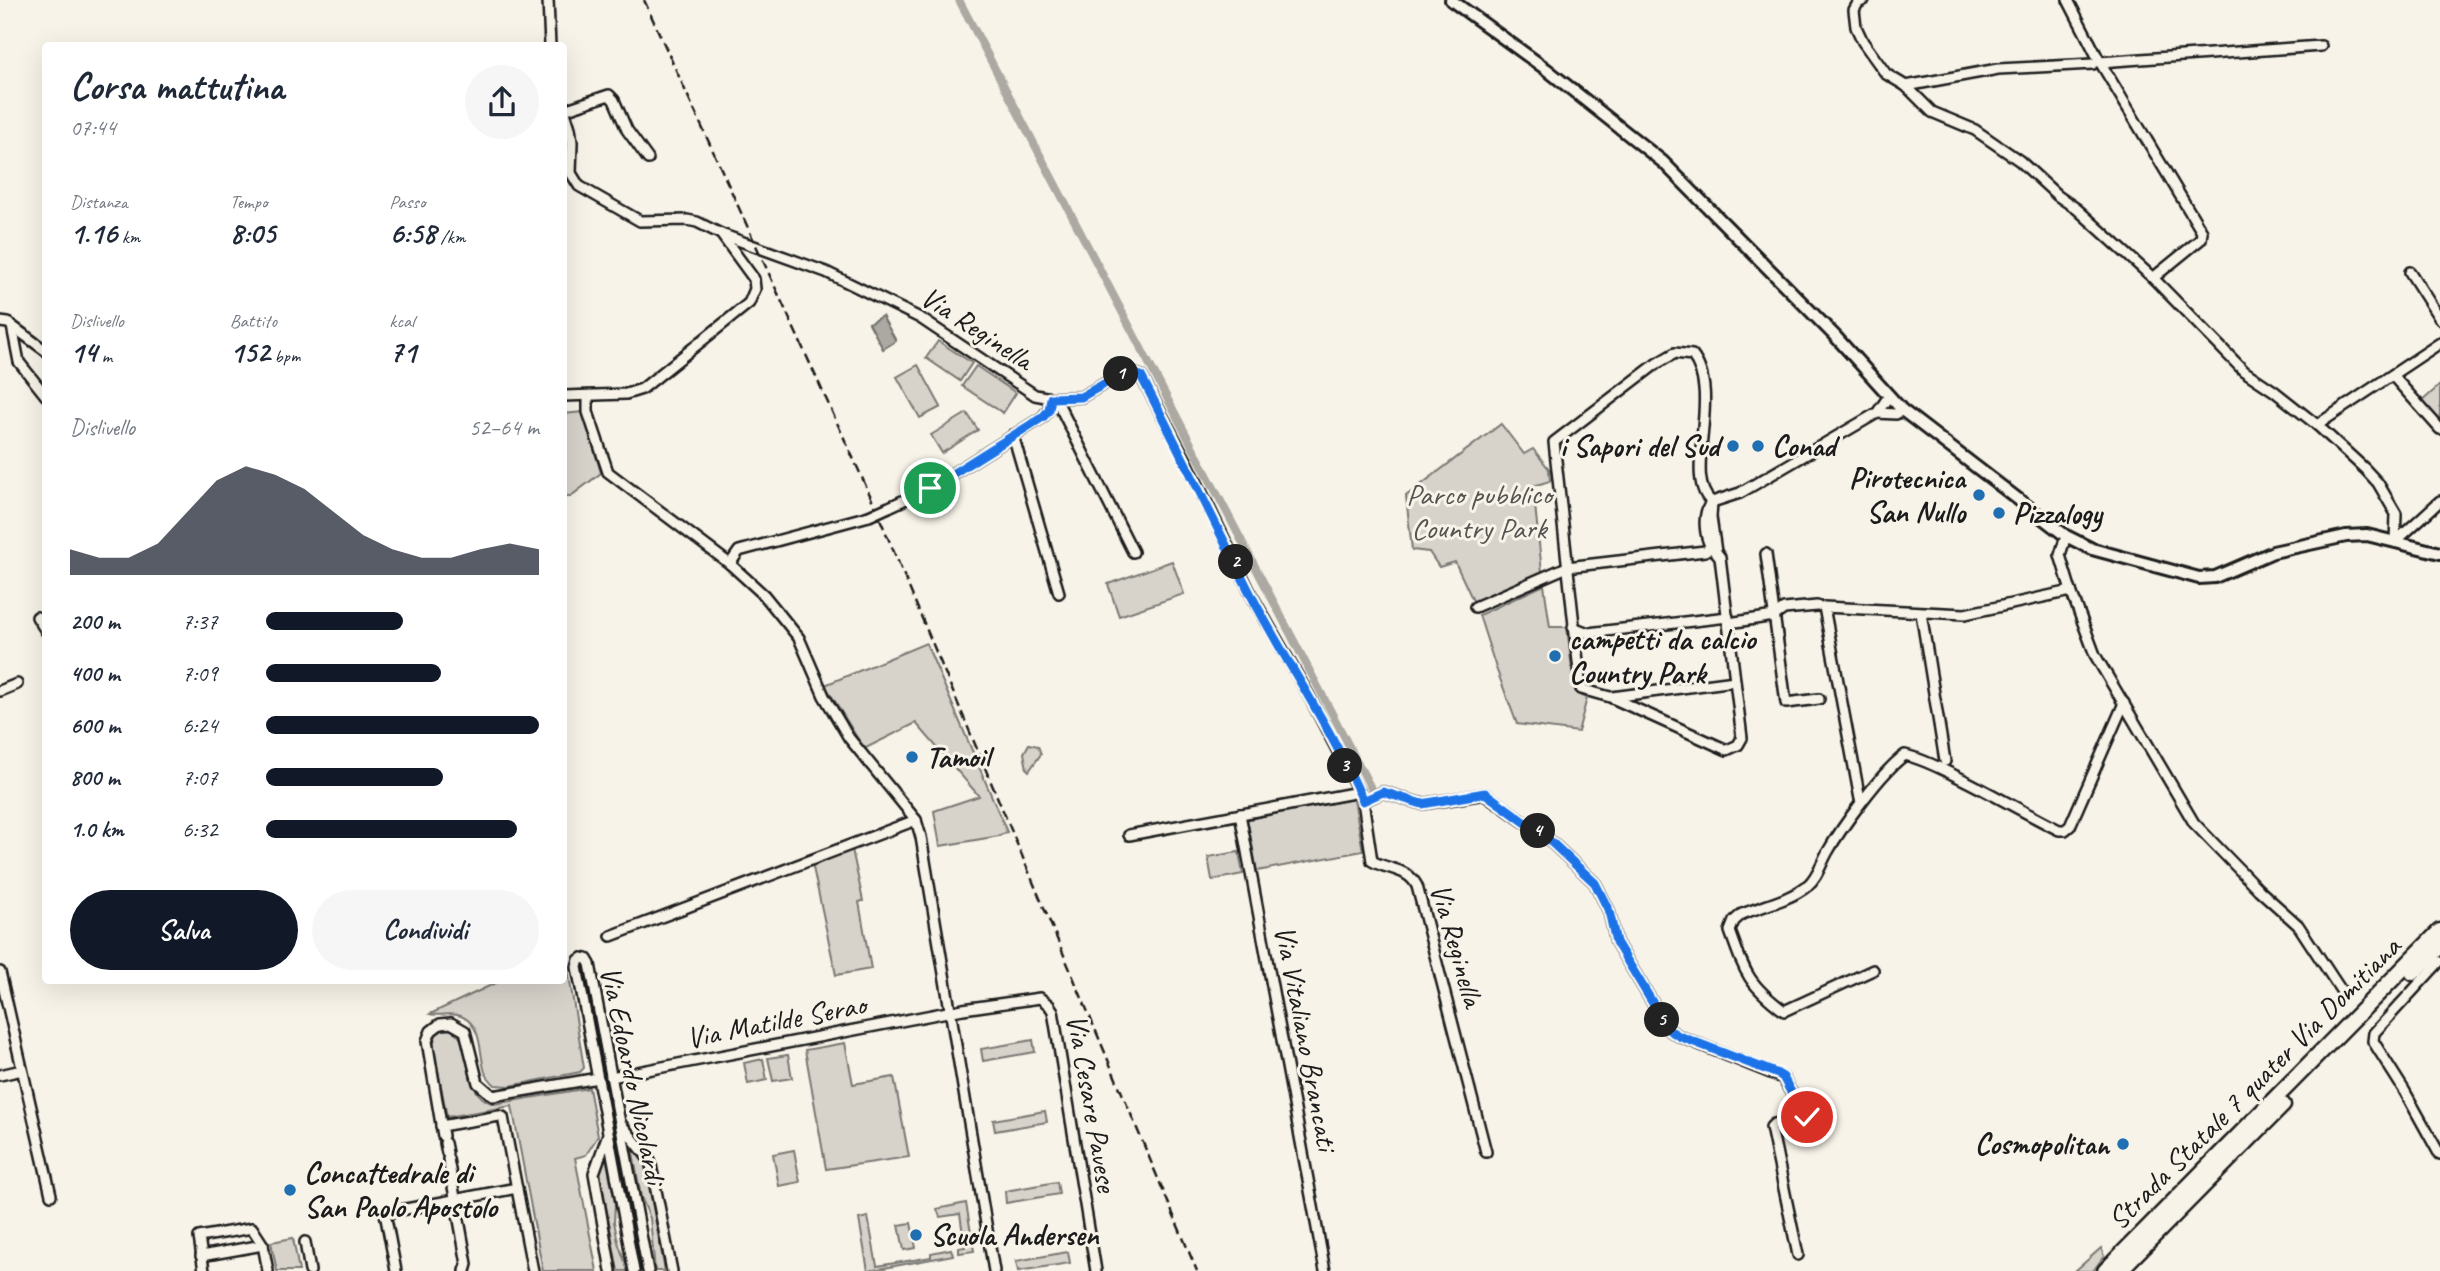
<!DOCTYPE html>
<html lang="it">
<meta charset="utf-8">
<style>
body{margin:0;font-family:Caveat,sans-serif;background:#f6f6f7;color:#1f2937;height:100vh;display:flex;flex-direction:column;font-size:26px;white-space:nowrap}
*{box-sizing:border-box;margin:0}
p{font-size:23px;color:#747a83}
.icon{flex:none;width:38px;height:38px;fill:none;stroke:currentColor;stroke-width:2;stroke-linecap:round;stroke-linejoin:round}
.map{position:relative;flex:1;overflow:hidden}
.panel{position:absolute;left:42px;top:42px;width:525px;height:942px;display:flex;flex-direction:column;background:#fff;border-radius:7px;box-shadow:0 7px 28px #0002}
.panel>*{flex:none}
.pin{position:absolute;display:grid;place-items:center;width:60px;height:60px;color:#fff;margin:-30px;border:4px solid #fff;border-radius:50%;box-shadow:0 2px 7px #0007}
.km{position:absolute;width:35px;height:35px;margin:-18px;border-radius:50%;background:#222;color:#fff;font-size:19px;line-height:35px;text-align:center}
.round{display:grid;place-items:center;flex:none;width:74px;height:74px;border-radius:37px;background:#f6f6f7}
.summary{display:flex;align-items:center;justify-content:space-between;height:119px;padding:0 28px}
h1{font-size:38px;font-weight:600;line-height:52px}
.metrics{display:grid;grid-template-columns:repeat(3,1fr);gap:10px;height:119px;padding:7px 28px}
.metrics div{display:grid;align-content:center}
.metrics b{font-size:30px;font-weight:600}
.metrics small{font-size:19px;font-weight:400}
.metrics p{font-size:19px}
.chart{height:196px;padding:14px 28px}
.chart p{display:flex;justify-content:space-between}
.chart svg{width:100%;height:126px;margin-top:7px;fill:#111827;opacity:.7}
.action{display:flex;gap:14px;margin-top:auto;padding:14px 28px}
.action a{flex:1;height:80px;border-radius:42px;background:#111827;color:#fff;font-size:28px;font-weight:600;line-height:80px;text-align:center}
.action a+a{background:#f6f6f7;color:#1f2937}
ul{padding:0 28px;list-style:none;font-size:23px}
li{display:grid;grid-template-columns:112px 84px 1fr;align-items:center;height:52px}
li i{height:18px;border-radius:9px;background:#111827}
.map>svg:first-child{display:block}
.green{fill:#d7d3cb;stroke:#7a7874;stroke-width:2}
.water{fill:#aca9a2;stroke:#72716c;stroke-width:2}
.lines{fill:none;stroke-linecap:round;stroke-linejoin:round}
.canal{stroke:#aca9a2;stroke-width:8}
.minor-casing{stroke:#1c1c1c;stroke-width:14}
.tertiary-casing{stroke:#1c1c1c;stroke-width:16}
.trunk-casing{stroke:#1c1c1c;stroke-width:19}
.minor{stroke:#f7f3e8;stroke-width:9}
.tertiary{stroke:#f7f3e8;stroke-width:10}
.trunk{stroke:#f7f3e8;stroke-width:14}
.rail{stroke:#1c1c1c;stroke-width:2.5;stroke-dasharray:10 5;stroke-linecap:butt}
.minor-bridge-casing{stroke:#1c1c1c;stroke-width:14;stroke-linecap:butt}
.minor-bridge{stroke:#f7f3e8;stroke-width:9}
.route-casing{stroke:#fff;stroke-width:14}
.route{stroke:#1a73e8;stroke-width:9}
.poi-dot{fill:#1f6fb2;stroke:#f7f3e8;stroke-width:2.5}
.labels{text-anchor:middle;stroke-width:6;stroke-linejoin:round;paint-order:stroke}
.street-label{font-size:30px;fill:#1c1c1c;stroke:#f7f3e8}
.poi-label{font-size:30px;font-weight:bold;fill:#1c1c1c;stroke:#f7f3e8;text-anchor:start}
.park-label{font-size:30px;fill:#545351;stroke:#f7f3e8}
</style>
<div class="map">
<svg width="2440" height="1271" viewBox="0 0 2440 1271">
<rect width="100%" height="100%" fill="#f7f3e8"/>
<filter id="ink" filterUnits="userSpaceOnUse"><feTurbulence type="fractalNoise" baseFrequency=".0143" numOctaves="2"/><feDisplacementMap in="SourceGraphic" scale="14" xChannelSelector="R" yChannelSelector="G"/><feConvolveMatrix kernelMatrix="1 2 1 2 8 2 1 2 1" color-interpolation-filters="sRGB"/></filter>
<g filter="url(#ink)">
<g class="green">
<path d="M 938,341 L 972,363 L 960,381 L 926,358 Z"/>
<path d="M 918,365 L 941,407 L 920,418 L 897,377 Z"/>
<path d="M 976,366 L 1016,393 L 1003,413 L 962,386 Z"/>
<path d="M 2440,385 L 2440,423 L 2421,402 Z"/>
<path d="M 583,412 L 601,473 L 571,496 L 564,496 L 564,414 Z"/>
<path d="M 967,413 L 978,430 L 942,453 L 931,435 Z"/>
<path d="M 1501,424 L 1524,454 L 1533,449 L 1549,469 L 1550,481 L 1533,486 L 1542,572 L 1475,605 L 1455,562 L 1439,567 L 1429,552 L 1412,550 L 1406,496 Z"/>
<path d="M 1172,561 L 1184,594 L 1119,616 L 1108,584 Z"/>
<path d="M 1544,585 L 1550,627 L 1567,627 L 1574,687 L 1578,694 L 1587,698 L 1578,732 L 1517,724 L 1496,668 L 1479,615 Z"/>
<path d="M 926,643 L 1007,832 L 999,836 L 940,846 L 934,811 L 979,796 L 916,723 L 864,749 L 825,685 Z"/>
<path d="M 1029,744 L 1038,746 L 1041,754 L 1029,771 L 1027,769 L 1024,753 Z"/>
<path d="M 1354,799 L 1363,851 L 1257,871 L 1247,819 Z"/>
<path d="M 852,849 L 863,901 L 859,902 L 871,969 L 836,975 L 812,863 Z"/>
<path d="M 1239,852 L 1243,874 L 1212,880 L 1208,857 Z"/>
<path d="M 564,951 L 565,951 L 584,1068 L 580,1072 L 510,1086 L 495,1085 C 491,1081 487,1077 485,1072 C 479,1054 483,1027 463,1017 C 452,1011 441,1017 430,1014 L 502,980 L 564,980 Z"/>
<path d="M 584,966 L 586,967 L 606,1070 L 604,1072 L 601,1070 L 582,969 Z"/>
<path d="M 445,1029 C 478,1030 455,1093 494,1104 L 589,1088 L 598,1136 L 586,1155 L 575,1158 L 597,1271 L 543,1271 L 512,1106 L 447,1117 L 433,1045 L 436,1034 Z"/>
<path d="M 1033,1040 L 1035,1052 L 983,1061 L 981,1049 Z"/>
<path d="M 845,1043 L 853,1084 L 894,1077 L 909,1157 L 826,1169 L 805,1050 Z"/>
<path d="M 788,1055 L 792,1078 L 773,1081 L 768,1058 Z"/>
<path d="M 763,1059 L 767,1080 L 748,1084 L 744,1063 Z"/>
<path d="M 607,1086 L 609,1088 L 643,1271 L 639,1271 L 605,1089 Z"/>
<path d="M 1045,1111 L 1047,1122 L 995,1131 L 993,1120 Z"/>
<path d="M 632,1147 L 645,1165 L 665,1271 L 655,1271 L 650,1218 L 641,1197 Z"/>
<path d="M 794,1150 L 800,1182 L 779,1186 L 773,1154 Z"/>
<path d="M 605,1153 L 615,1202 L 614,1222 L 618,1242 L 628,1271 L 618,1271 L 600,1174 Z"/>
<path d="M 1057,1182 L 1059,1194 L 1006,1203 L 1005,1191 Z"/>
<path d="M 966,1203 L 974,1251 L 959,1253 L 959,1248 L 965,1247 L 960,1214 L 940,1217 L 937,1209 Z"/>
<path d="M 868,1217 L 877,1266 L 931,1257 L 931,1253 L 951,1249 L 953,1255 L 868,1271 L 859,1219 Z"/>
<path d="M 911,1223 L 916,1248 L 904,1250 L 899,1225 Z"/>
<path d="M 293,1238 L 299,1271 L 277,1271 L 271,1242 Z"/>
<path d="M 2101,1248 L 2104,1256 L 2093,1271 L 2075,1271 Z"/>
<path d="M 1068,1252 L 1070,1263 L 1018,1271 L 1016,1261 Z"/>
</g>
<path class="water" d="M 882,316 L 896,341 L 883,349 L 869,323 Z"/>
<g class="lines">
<path class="canal" d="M 959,0 L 1373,792"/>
<defs>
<g id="minor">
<path d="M 548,0 L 550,46"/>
<path d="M 1864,0 L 1858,3 L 1854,10 L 1856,27 L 1863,42 L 1886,74 L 1906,86 L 1932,112 L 1975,130 L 2020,161 L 2058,196 L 2077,209 L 2153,278 L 2244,371 L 2274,391 L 2317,425 L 2365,469 L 2378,483 L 2396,514 L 2395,542"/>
<path d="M 2068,0 L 2100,62 L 2202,232 L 2201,239 L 2153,278"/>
<path d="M 2100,62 L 2321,46"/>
<path d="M 1906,86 L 1998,69 L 2093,64"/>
<path d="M 564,109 L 570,128 L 572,142 L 571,173 L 579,186 L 640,221 L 687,220 L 697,222 L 721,234 L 754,279 L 755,289 L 749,303 L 642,389 L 626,394 L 564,396"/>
<path d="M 564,110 L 609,95 L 614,100 L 627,130 L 648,159"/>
<path d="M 721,234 L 826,272 L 920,318 L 1035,395 L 1051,398 L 1081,397 L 1127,371 L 1141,376 L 1187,462 L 1252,596 L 1309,696 L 1359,792 L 1363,801 L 1372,861 C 1388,870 1408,868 1417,886 L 1486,1152"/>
<path d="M 2410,272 L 2440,319"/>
<path d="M 0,322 L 8,323 L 46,351"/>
<path d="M 12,326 L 19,362 L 46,396"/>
<path d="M 2393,376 L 2440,429"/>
<path d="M 588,396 L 588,412 L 608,472 L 730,564 L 764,595 L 799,638 L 824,696 L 849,738 L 916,820 L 921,837 L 994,1271"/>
<path d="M 1051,398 L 1059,405 L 1133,552"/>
<path d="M 1877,413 L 1896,414 L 1902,410"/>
<path d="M 2317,425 L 2440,343"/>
<path d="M 1013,435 L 1059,593"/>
<path d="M 1712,502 L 1711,517 L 1716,552 C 1704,543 1701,513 1712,502 Z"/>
<path d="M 889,507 L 930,488 L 1043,417 L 1049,409 L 1051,398"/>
<path d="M 2066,536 L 2060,555 L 2071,591 L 2095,655 L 2194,823 L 2259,890 L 2298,925 L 2342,992"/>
<path d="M 2395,542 L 2440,501"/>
<path d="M 1716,552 L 1720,557 L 1742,738 L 1738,745 L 1727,750 L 1610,697 L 1581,689 L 1554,442 L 1656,364 L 1675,353 L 1692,355 C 1724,394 1681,478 1712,502 L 1740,493 L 1877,413 L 1889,396"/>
<path d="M 1766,554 L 1786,703 L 1819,699"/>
<path d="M 730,564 L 739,551 L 869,516"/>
<path d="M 1475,607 L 1567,567 L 1705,551 L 1711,547"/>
<path d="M 1921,613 L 1945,761"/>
<path d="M 37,617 L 46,631"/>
<path d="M 1729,623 L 1774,616 L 1784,609 L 1817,606"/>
<path d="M 1573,627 L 1588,633 L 1728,617"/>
<path d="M 0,691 L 17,684"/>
<path d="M 1612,697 L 1735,681"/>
<path d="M 1860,799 L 1824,607 L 1965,614 L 2071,591"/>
<path d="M 1363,801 L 1383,792 L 1422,804 L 1485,794 L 1548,839 L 1595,883 L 1609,911 L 1616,942 L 1669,1030 L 1679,1036 L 1783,1078 L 1793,1096 L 1809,1110 L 1806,1117 L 1774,1124 L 1771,1127 L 1798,1255"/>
<path d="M 1240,814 L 1325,1271"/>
<path d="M 1129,835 L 1359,792"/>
<path d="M 611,936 L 916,820"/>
<path d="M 2440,961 L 2374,1033 L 2373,1041 L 2404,1090 L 2440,1155"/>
<path d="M 1873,970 L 1784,1011 C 1748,984 1745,973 1730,931 L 1734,921 L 1742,914 C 1762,906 1790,900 1807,886 C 1817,878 1821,864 1827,853 C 1841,828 1882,771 1905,755 C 1923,759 1940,768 1956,776 C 1991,793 2025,813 2059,830 L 2065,830 L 2070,826 L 2124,703"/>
<path d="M 0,972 L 51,1195"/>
<path d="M 0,1075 L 22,1070"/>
<path d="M 611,1077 L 963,1009 L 1040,998 L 1049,1005 L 1053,1011 L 1096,1271"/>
<path d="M 621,1124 L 650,1160 L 672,1271"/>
<path d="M 441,1126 L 499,1116 L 503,1117 L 533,1271"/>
<path d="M 608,1134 L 594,1173 L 611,1271"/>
<path d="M 443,1136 L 427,1041 L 431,1031 L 440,1024 L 451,1023 L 465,1031 L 478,1083 L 493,1096 L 598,1078"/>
<path d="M 445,1143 L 447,1153"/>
<path d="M 448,1159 L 467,1264 L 465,1271"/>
<path d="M 305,1242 L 310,1271"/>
<path d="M 201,1256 L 263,1245"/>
<path d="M 204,1271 L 199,1237 L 252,1228 L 263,1245 L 268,1271"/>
<path d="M 396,1271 L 385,1213 L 517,1188"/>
<path d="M 634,1271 L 577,967 L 579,960 L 582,958 L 587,959 L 590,964 L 648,1271"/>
</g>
<path id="tertiary" d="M 1451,0 L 1546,69 L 1663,162 L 1836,337 L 1902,410 L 2066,536 L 2092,549 L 2199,578 L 2215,577 L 2273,552 L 2346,536 L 2367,535 L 2440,553"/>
<g id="trunk">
<path d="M 2413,973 L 2440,946"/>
<path d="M 2105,1271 L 2440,931"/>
<path d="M 2119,1271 L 2283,1105"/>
</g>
</defs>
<use href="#minor" class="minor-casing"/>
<use href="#tertiary" class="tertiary-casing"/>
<use href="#trunk" class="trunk-casing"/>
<use href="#minor" class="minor"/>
<use href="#tertiary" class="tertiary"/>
<use href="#trunk" class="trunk"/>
<path class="rail" d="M 644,0 L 870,495 L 1197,1271"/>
<defs>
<path id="minor-bridge" d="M 869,516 L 889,507"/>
</defs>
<use href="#minor-bridge" class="minor-bridge-casing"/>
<use href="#minor-bridge" class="minor-bridge"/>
</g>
</g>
<g class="lines" filter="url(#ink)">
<defs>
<path id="route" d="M 930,488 L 1043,417 L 1049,410 L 1051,398 L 1081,397 L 1127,371 L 1141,376 C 1179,448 1214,522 1251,595 C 1287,664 1332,729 1363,801 L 1383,792 L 1422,804 L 1485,793 L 1548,839 L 1595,883 L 1609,911 L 1616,942 L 1669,1030 L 1679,1036 L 1778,1074 L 1783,1077 L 1793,1096 L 1810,1110 L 1807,1117"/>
</defs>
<use href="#route" class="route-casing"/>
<use href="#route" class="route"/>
</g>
<g class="poi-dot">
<circle cx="1733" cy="446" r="7"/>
<circle cx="1758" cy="446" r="7"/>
<circle cx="1979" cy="495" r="7"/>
<circle cx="1999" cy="513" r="7"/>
<circle cx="1555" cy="656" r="7"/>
<circle cx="912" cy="757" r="7"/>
<circle cx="2123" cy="1144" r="7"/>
<circle cx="290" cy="1190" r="7"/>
<circle cx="916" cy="1235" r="7"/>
</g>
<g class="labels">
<g class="street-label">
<text transform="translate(977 328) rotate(33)" y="10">Via Reginella</text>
<text transform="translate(1457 945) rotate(74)" y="10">Via Reginella</text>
<text transform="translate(776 1021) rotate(-11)" y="10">Via Matilde Serao</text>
<text transform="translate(1306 1038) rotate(79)" y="10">Via Vitaliano Brancati</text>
<text transform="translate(633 1075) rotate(78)" y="10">Via Edoardo Nicolardi</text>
<text transform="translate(2254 1083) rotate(-45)" y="10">Strada Statale 7 quater Via Domitiana</text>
<text transform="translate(1092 1103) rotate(80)" y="10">Via Cesare Pavese</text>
</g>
<g class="poi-label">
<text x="1719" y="456" text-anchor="end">i Sapori del Sud</text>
<text x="1772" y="456">Conad</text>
<text x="1965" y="488" text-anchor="end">Pirotecnica<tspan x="1965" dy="34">San Nullo</tspan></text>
<text x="2013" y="523">Pizzalogy</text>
<text x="1569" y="649">campetti da calcio<tspan x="1569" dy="34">Country Park</tspan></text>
<text x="926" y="767">Tamoil</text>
<text x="2109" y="1154" text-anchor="end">Cosmopolitan</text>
<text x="304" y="1183">Concattedrale di<tspan x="304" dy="34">San Paolo Apostolo</tspan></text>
<text x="930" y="1245">Scuola Andersen</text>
</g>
<g class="park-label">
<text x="1479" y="504">Parco pubblico<tspan x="1479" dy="34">Country Park</tspan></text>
</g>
</g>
</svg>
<div class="pin" style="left:930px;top:488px;background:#1e9e55"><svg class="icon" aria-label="arrive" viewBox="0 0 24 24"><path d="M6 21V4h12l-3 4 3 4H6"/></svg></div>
<div class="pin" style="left:1807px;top:1117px;background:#d93025"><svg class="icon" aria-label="check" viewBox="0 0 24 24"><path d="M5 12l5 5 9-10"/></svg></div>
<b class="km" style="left:1121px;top:374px">1</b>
<b class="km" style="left:1236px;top:562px">2</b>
<b class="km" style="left:1345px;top:766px">3</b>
<b class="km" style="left:1538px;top:831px">4</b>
<b class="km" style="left:1662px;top:1020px">5</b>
<section class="panel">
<div class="summary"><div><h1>Corsa mattutina</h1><p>07:44</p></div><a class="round"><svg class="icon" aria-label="share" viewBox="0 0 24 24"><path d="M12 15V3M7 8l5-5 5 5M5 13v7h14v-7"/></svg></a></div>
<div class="metrics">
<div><p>Distanza</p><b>1.16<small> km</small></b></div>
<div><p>Tempo</p><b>8:05</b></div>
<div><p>Passo</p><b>6:58<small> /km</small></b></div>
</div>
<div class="metrics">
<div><p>Dislivello</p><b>14<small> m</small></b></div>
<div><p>Battito</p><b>152<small> bpm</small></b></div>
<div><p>kcal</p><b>71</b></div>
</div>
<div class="chart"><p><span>Dislivello</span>52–64 m</p>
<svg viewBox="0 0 160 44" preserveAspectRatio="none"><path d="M0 44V35L10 38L20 38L30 33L40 22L50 11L60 6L70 9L80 14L90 22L100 30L110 35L120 38L130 38L140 35L150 33L160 35V44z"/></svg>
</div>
<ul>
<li><b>200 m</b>7:37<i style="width:50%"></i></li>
<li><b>400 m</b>7:09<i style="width:64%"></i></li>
<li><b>600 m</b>6:24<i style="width:100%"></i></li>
<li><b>800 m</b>7:07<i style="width:65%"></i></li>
<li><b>1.0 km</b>6:32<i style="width:92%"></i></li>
</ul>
<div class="action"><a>Salva</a><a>Condividi</a></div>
</section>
</div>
